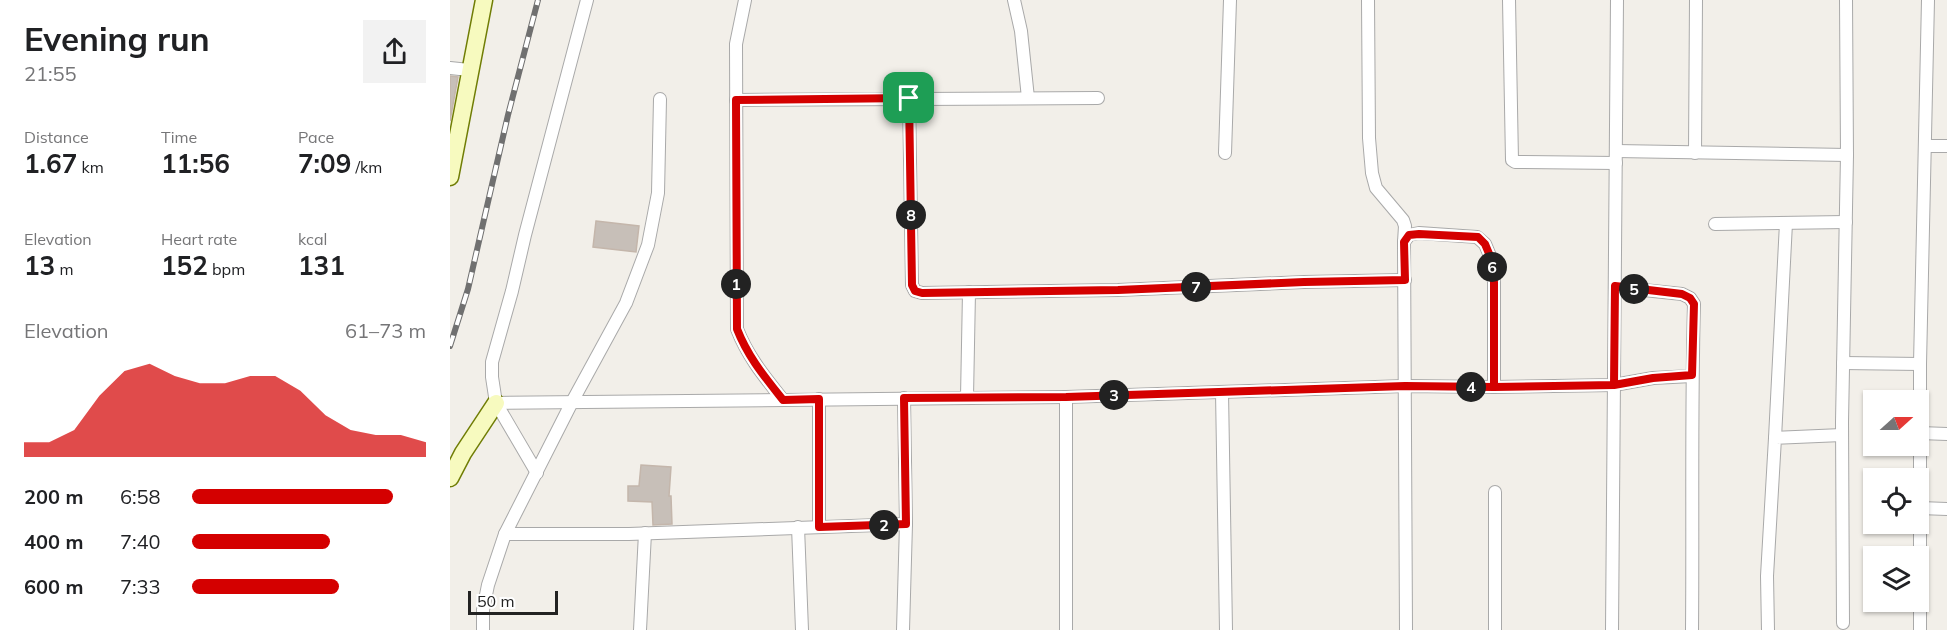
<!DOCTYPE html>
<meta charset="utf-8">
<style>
body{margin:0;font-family:Mulish,sans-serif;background:#f2f2f2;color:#202124;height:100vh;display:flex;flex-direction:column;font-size:22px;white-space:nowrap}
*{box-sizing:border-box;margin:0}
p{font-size:20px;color:#757577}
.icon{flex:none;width:33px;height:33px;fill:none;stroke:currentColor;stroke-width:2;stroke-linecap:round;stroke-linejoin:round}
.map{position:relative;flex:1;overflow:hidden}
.sheet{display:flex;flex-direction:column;background:#fff;width:450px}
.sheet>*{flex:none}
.needle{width:39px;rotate:69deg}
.tools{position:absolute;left:1413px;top:390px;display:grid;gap:12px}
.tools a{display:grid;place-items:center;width:66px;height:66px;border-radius:0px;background:#fff;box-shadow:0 2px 4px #0004;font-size:30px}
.scale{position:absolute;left:18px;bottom:15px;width:90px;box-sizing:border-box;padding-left:6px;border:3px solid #222;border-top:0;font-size:16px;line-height:21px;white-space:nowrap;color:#222;-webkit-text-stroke:4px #fff;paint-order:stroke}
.pin{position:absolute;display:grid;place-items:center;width:51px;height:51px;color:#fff;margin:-26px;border-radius:12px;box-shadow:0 3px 9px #0006}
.km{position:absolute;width:30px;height:30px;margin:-15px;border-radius:50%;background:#222;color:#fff;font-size:16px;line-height:30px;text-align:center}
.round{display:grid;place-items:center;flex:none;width:63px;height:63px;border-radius:0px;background:#f2f2f2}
.head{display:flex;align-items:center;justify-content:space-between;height:102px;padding:0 24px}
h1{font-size:33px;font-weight:700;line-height:45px}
.stats{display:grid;grid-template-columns:repeat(3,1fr);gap:9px;height:102px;padding:6px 24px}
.stats div{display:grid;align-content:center}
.stats b{font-size:26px;font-weight:700}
.stats small{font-size:16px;font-weight:400}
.stats p{font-size:16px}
.chart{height:168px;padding:12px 24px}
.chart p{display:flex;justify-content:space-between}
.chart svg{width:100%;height:108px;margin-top:6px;fill:#d40000;opacity:.7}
ul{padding:0 24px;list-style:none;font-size:20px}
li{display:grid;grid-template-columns:96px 72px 1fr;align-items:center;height:45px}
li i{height:15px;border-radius:8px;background:#d40000}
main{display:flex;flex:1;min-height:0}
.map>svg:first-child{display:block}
.building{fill:#c7bfb8;stroke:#c4b6ab;stroke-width:1.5}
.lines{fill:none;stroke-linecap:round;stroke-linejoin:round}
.street-casing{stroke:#a9a9a9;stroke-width:14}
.secondary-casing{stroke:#707d05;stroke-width:19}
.street{stroke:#fff;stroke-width:12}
.secondary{stroke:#f7fabf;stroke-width:16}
.rail-casing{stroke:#707070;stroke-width:6}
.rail{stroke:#fff;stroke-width:4;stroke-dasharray:11;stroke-linecap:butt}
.route-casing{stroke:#fff;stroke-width:12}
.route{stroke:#d40000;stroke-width:8}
</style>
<main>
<section class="sheet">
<div class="head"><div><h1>Evening run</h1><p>21:55</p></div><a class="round"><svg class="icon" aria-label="share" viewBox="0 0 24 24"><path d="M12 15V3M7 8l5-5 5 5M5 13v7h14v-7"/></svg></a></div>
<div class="stats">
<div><p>Distance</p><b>1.67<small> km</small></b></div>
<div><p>Time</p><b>11:56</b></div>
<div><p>Pace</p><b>7:09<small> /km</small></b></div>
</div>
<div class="stats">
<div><p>Elevation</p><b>13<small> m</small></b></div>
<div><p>Heart rate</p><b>152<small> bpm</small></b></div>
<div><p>kcal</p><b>131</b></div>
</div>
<div class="chart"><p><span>Elevation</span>61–73 m</p>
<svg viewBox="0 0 160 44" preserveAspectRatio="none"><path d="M0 44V38L10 38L20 33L30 19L40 9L50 6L60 11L70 14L80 14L90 11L100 11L110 17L120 27L130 33L140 35L150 35L160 38V44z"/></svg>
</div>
<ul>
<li><b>200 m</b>6:58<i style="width:86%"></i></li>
<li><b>400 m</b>7:40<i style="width:59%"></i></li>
<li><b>600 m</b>7:33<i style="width:63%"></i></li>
</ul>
</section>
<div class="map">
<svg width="1497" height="630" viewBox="0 0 1497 630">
<rect width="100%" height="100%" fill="#f2efe9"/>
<g class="building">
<path d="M 0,76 L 8,77 L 0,121 Z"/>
<path d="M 146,221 L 189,226 L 186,252 L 143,247 Z"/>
<path d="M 191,465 L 221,467 L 219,496 L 221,496 L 222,524 L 203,525 L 202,502 L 178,501 L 178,486 L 189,486 Z"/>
</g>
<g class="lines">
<defs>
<g id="street">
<path d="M 295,0 L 286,44 L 287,329 C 298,357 314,376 333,400"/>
<path d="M 564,0 L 571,31 L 578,98"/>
<path d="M 918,0 L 919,138 L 922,173 L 926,188 L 953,220 L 955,226 L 954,242"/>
<path d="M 1059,0 L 1062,160 L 1065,162 L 1166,163"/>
<path d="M 0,68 L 19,70"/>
<path d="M 459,98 L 462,285 L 465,291 L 472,293 L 668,290 L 854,282 L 955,280"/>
<path d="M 286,100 L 648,98"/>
<path d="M 1476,146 L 1497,146"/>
<path d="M 1166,151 L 1397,155"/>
<path d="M 775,153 L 780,0"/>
<path d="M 1245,153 L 1246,0"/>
<path d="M 1265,224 L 1396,222"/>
<path d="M 1165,287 L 1232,294 L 1240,298 L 1244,304 C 1241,413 1243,521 1242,630"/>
<path d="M 1393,363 L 1470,364"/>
<path d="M 772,392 L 776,630"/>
<path d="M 517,397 L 519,292"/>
<path d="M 369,399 L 369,527"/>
<path d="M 46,403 L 616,397 L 955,386 L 1044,387 L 1164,385 L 1203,378 L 1242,376"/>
<path d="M 1470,433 L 1497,434"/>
<path d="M 1325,438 L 1336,223"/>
<path d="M 87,473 L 46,403 L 42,377 L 42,362 L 62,291 L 75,235 L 137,0"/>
<path d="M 1045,492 L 1045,630"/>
<path d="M 1470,508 L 1497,509"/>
<path d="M 348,527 L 352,630"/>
<path d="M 55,534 L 179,534 L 456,524"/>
<path d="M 1393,623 L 1392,422 L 1397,155 L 1396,0"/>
<path d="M 33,630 L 33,610 L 38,585 L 55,534 L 122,402 L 176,303 L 198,245 L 208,193 L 210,99"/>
<path d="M 190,630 L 195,533"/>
<path d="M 453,630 L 456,524 L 454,398"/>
<path d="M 616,630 L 616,397"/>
<path d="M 956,630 L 954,242 L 959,235 L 969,233 L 1027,237 L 1035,244 L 1040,256 L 1044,282 L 1044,387"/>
<path d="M 1162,630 L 1167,0"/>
<path d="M 1318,630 L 1317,576 L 1325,438 L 1392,435"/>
<path d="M 1470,630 L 1470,364 L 1478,0"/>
</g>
<g id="secondary">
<path d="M 0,177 L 34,0"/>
<path d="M 0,478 L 13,453 L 46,403"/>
</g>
</defs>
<use href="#street" class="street-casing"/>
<use href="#secondary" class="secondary-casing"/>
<use href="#street" class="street"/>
<use href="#secondary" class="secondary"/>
<defs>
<path id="rail" d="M 0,346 L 18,289 L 58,115 L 88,0"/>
</defs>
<use href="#rail" class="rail-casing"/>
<use href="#rail" class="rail"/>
</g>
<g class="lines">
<defs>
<path id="route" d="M 459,98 L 286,100 L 287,329 C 298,357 314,376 333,400 L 369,399 L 369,527 L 456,524 L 454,398 L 616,397 L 955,386 L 1044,387 L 1164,385 L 1203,378 L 1242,375 L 1244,304 L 1240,298 L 1232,294 L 1165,286 L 1164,385 L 1044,387 L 1044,282 L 1040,256 L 1035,244 L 1028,237 L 969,234 L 959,235 L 954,242 L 955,280 L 854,282 L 668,290 L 472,293 L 465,291 L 462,285 L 459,98"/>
</defs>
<use href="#route" class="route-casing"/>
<use href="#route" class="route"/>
</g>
</svg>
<div class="tools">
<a><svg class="needle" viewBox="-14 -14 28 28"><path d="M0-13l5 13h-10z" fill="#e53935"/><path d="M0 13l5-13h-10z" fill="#757577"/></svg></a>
<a><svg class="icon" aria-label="locate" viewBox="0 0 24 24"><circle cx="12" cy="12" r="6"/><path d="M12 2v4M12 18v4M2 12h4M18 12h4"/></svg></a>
<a><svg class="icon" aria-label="layers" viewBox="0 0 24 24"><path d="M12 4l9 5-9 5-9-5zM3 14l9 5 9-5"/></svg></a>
</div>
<div class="scale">50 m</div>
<div class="pin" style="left:459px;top:98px;background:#1e9e55"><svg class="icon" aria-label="arrive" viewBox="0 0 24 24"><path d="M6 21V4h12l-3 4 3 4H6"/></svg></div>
<b class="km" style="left:286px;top:284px">1</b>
<b class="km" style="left:434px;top:525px">2</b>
<b class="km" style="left:664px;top:395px">3</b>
<b class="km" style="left:1021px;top:387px">4</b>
<b class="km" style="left:1184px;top:289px">5</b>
<b class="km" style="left:1042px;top:267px">6</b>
<b class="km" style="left:746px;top:287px">7</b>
<b class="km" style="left:461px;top:215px">8</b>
</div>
</main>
